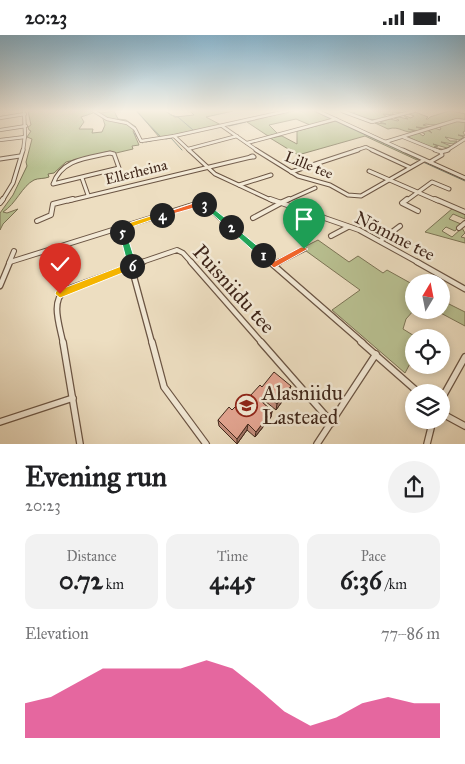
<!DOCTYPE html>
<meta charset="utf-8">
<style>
body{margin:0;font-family:"IM FELL Great Primer",serif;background:#f2f2f2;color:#202124;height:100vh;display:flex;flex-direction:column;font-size:19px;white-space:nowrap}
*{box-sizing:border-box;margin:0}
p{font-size:16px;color:#757577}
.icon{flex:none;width:28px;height:28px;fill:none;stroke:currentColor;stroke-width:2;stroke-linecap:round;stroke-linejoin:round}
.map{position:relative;height:409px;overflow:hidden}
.panel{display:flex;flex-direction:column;background:#fff;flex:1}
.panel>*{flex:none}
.needle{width:32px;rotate:10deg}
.buttons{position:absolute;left:405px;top:239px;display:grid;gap:10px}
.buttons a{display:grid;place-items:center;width:45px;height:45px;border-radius:50%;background:#fff;box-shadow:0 2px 8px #0003;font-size:25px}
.pin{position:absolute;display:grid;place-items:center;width:42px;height:42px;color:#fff;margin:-51px -21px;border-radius:50% 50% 50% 0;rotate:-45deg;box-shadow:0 0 5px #0007}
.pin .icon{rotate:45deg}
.km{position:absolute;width:25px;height:25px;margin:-12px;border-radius:50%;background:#222;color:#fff;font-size:14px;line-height:25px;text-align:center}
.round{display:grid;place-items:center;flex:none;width:52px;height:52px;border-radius:26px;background:#f2f2f2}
.summary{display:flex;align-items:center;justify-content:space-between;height:85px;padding:0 25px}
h1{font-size:28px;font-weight:800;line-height:38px}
.figures{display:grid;grid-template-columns:repeat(3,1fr);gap:8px;height:85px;padding:5px 25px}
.figures div{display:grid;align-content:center;border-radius:12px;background:#f2f2f2;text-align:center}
.figures b{font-size:25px;font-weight:800}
.figures small{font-size:14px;font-weight:400}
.figures p{font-size:14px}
.chart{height:140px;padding:10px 25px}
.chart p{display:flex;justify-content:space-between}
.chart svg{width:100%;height:90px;margin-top:5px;fill:#db2777;opacity:.7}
.status{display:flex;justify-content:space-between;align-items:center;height:35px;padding:0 25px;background:#fff;direction:ltr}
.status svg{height:14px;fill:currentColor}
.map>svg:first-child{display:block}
.green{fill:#b9c192;stroke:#7c7456}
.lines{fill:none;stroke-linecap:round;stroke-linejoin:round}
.stream{stroke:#758074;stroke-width:1}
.street-far4-casing{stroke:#6b5544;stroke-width:4}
.street-far3-casing{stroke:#6b5544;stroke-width:5}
.street-far2-casing{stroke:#6b5544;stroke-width:6}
.street-far1-casing{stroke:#6b5544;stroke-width:7}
.street-casing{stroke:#6b5544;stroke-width:8}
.street-far4{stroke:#f3ead7;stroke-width:2.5}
.street-far3{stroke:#f3ead7;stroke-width:3}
.street-far2{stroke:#f3ead7;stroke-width:4}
.street-far1{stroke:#f3ead7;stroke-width:4.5}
.street{stroke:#f3ead7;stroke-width:5.5}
.wall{fill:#c58f7e;stroke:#40271b}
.shaded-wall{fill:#a07467;stroke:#40271b}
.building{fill:#e5a693;stroke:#40271b}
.split-1{fill:#f0652b;stroke:#fff}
.split-2{fill:#22a559;stroke:#fff}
.split-3{fill:#22a559;stroke:#fff}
.split-4{fill:#f0652b;stroke:#fff}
.split-5{fill:#f5b400;stroke:#fff}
.split-6{fill:#22a559;stroke:#fff}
.split-7{fill:#f5b400;stroke:#fff}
.labels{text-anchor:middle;stroke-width:5;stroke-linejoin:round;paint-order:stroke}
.far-street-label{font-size:15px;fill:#40271b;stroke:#f3ead7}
.street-label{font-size:18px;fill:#40271b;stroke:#f3ead7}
.near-street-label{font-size:21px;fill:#40271b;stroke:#f3ead7}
.near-poi-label{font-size:21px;fill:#40271b;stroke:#f3ead7;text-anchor:start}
</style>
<div class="status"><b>20:23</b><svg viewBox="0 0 49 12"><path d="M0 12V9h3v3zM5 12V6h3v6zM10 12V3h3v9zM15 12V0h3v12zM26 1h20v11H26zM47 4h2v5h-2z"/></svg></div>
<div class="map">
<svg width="465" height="409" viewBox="0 0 465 409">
<rect width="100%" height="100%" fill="#eddec1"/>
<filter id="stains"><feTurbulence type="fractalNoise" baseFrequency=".004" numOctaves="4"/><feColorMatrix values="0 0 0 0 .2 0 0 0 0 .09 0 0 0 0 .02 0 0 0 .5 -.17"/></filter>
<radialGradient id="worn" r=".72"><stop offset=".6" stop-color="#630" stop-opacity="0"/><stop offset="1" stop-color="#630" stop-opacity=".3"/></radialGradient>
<g class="green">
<path d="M 28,76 L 92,76 L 93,78 L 81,82 L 84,87 L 79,94 L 93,94 L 92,98 L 102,97 L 105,90 L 101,78 L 114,76 L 118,84 L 126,85 L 136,92 L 133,96 L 139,110 L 132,111 L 133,114 L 116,118 L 110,116 L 66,127 L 54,138 L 48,139 L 49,142 C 44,144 38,143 34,145 C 22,151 16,169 3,177 L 7,178 L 18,174 L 3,189 L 0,195 L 0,178 L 13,160 L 27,131 L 26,127 L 32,104 L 27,102 L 31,96 L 29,95 L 28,92 L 31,90 Z"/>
<path d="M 137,76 L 165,76 L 175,82 L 194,80 L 190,76 L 233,76 L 206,82 L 221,90 L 160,103 Z"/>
<path d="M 290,76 L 316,76 L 334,84 L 310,90 L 296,84 L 269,90 L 278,99 L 268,101 L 247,87 Z"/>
<path d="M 351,76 L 355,78 L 355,76 L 397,76 L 402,78 L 393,77 L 392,78 L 395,80 L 383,79 L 387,82 L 378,85 L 367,84 L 375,86 L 371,87 L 347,78 Z"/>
<path d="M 449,76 L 465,78 L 465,85 C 451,82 439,93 426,89 L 423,90 L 430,92 L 425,93 L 416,92 L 423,94 L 418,96 L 408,94 L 415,96 C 405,100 400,90 388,94 L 375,88 L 386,89 L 380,87 L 390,84 L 398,86 L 399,85 L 394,83 L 399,82 L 408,84 L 403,80 L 411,83 L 414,81 L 409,79 L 415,77 L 428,82 L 426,84 L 428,84 L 430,82 Z"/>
<path d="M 457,85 L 465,86 L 465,96 L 463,97 L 465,101 L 458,100 L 464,102 L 459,105 L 445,102 L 450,106 L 457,106 L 453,109 L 441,107 L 451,111 L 447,113 L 433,109 L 438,111 L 434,112 L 445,115 L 439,116 L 406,101 L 419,98 L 423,101 L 425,99 L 421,97 L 427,95 L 432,98 L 429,95 L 435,93 L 440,95 L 441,93 L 438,92 Z"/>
<path d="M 336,86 L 420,123 L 417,125 L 365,101 L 298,120 L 270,103 L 282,101 L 297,109 L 297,96 Z"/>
<path d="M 453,173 L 465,178 L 465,184 L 453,179 L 449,184 L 461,189 L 455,196 L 446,192 L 442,196 L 452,202 L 462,193 L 465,198 L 461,202 L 465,203 L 465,208 L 425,197 Z"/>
<path d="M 318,205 L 349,227 L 358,221 L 383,238 L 387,235 L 414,250 L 414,275 L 406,284 L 403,294 L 416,302 L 414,302 L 414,321 L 405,338 L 332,275 L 360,255 L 302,213 Z"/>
<path d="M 441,265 L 465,277 L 465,291 L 435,275 L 441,275 Z"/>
</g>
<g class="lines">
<g class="stream">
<path d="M 136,76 L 161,102"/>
<path d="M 314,76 L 331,84"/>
<path d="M 454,76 L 465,79"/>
<path d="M 171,80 L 178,82 L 193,95"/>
<path d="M 335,86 L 418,124"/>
<path d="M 229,91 L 246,87"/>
<path d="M 134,98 L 142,108"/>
<path d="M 166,104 L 171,103 L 182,115"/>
<path d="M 146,107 L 159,104"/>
<path d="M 423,127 L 465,146"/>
</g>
<defs>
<g id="street-far4">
<path d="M 94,76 L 107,84 L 127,88 L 135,94 L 141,106 L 174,101 L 190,116"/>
<path d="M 318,76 L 405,116"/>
<path d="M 342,76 L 372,87 L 414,76"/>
<path d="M 460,76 L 465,77"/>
<path d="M 0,83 L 25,79"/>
<path d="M 222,91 L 258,116"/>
<path d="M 0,95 L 26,91"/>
<path d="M 174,101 L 287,76"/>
<path d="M 403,102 L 438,116"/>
<path d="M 0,105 L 25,102"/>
<path d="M 385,107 L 457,85 L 465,86"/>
<path d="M 247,108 L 336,84"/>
<path d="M 188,114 L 237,101"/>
<path d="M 23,116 L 25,100 L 24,76"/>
<path d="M 354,116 L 366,112 L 374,116"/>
<path d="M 446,116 L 465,104"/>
</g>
<g id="street-far3">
<path d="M 189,115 L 215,139 L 273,166"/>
<path d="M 256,115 L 298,141 L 330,150 L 348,160 L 361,161 L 424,125"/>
<path d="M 372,115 L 409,132"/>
<path d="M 403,115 L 465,143"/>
<path d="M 435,115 L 441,117"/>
<path d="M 110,118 L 114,119 L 119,133 L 53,149 C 62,124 87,123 110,118 Z"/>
<path d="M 252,121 L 253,121 L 254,122 L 250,122 Z"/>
<path d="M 0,124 L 20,121"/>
<path d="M 430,127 L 442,120 L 441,117 L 448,115"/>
<path d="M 369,136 L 438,166"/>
<path d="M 291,137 L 358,115"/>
<path d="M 82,143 L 88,160"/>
<path d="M 239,150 L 271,140"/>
<path d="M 2,166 L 13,148 L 23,115"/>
<path d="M 68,166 L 251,122"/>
<path d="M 286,166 L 315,153"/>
<path d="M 406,166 L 432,147 L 449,154"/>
</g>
<g id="street-far2">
<path d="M 270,164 L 359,195 L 419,228"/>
<path d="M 407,164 L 402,168 L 418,176"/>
<path d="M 435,164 L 465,177"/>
<path d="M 0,168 L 3,164"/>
<path d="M 280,168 L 289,164"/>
<path d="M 253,183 L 281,168"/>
<path d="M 37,186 L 51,180 L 53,169 L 73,164"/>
<path d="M 121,193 L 131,228"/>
<path d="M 459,193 L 465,188"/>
<path d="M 331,201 L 348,192"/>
<path d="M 380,206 L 400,191"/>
<path d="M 10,227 L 202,167 L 272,228"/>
<path d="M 9,228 L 14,216"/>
<path d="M 139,228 L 177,215 L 183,218 L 192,228"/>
<path d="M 277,228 L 304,214"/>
</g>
<g id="street-far1">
<path d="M 130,227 L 152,308"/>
<path d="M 191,227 L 262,308"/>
<path d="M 270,227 L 363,308"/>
<path d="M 417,227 L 465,254"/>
<path d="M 274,230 L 279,227"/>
<path d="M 0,251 L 10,227"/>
<path d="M 63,308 C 60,291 50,267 65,255 L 143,227"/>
</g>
<g id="street">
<path d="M 63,307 L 80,409"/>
<path d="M 152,307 L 164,352 L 206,409"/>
<path d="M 261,307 L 332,388"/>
<path d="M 361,307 L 419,358"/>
<path d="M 441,365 L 465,322"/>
<path d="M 441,378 L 465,391"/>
<path d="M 0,387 L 73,363"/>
<path d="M 317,409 L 376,319"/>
<path d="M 427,409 L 433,385"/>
</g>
</defs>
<use href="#street-far4" class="street-far4-casing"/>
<use href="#street-far3" class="street-far3-casing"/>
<use href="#street-far2" class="street-far2-casing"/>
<use href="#street-far1" class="street-far1-casing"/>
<use href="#street" class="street-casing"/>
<use href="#street-far4" class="street-far4"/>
<use href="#street-far3" class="street-far3"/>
<use href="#street-far2" class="street-far2"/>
<use href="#street-far1" class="street-far1"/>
<use href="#street" class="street"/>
</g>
<path class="wall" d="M 262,352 L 289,357 L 276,375 L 265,366 L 263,368 L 272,376 L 271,382 L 255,402 L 247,395 L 237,409 L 219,391 L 218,385 L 232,375 L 244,373 L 250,366 L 250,361 Z"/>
<g class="shaded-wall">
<path d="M 291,351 L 289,357 L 276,375 L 277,369 Z"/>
<path d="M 266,360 L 265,366 L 260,372 L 261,366 Z"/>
<path d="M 272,376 L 271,382 L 255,402 L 256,397 Z"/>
<path d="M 248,389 L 247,395 L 237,409 L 237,404 Z"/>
</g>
<path class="building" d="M 274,337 L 291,351 L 277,369 L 266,360 L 261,366 L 272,376 L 256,397 L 248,389 L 237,404 L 218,385 L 229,372 L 232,375 L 239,368 L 244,373 L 252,363 L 250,361 L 260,350 L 262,352 Z"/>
<linearGradient id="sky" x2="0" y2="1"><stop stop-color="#88b7d2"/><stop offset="0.57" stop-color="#f7f0e3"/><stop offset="1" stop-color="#f7f0e3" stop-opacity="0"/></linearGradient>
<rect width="465" height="133" fill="url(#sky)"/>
<path class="split-1" d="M 301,212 L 304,212 L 308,214 L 274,233 L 259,220 L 263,217 L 275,226 Z"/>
<path class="split-2" d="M 231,189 L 266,218 L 266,222 L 260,222 L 228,193 L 228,190 Z"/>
<path class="split-3" d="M 204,166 L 234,190 L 234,193 L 228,193 L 202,170 L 202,167 Z"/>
<path class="split-4" d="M 200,166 L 205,166 L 208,169 L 162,182 L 158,180 Z"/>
<path class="split-5" d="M 160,178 L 166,180 L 126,194 L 125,199 L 119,197 L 119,191 Z"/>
<path class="split-6" d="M 122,194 L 126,197 L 137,231 L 132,234 L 128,231 L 119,197 Z"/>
<path class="split-7" d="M 132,227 L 137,231 L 135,233 L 60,263 L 55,259 L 56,256 Z"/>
<defs>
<symbol id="school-ring" viewBox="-11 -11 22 22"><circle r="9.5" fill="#f3ead7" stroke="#8f2418" stroke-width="1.5"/><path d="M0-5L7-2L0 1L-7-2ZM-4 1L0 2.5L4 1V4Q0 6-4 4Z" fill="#8f2418"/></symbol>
</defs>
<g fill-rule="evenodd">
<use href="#school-ring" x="234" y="358" width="25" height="25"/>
</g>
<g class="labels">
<g class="far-street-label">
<text transform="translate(309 130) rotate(22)" y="5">Lille tee</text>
<text transform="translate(136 137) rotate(-14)" y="5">Ellerheina</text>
</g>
<g class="street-label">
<text transform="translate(395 201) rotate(27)" y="6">Nõmme tee</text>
</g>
<g class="near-street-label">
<text transform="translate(234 254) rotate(48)" y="7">Puisniidu tee</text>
</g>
<g class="near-poi-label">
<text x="262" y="365">Alasniidu<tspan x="262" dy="24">Lasteaed</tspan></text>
</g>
</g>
<rect width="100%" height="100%" filter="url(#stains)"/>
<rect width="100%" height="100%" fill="url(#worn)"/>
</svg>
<div class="buttons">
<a><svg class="needle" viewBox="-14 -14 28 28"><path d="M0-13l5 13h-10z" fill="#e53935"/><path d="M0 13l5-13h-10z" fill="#757577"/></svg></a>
<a><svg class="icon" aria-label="locate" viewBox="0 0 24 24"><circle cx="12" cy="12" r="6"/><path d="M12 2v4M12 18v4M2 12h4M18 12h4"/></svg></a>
<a><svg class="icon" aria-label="layers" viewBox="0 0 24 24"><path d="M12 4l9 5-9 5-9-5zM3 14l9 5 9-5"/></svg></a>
</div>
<div class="pin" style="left:304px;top:214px;background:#1e9e55"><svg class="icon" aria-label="arrive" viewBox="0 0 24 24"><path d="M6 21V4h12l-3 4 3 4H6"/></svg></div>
<div class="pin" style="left:60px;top:259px;background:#d93025"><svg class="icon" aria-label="check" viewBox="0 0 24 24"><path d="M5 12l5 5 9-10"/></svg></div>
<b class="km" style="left:263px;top:220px">1</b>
<b class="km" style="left:231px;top:192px">2</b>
<b class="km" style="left:204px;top:169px">3</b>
<b class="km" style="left:162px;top:180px">4</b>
<b class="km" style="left:122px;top:197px">5</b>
<b class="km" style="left:132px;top:231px">6</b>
</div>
<section class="panel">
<div class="summary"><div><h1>Evening run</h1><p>20:23</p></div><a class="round"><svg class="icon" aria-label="share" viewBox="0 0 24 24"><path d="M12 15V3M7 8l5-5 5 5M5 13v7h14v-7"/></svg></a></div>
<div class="figures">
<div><p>Distance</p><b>0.72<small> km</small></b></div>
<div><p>Time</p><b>4:45</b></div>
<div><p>Pace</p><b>6:36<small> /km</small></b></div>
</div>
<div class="chart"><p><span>Elevation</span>77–86 m</p>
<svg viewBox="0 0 160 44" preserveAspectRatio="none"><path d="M0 44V27L10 24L20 17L30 10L40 10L50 10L60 10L70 6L80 10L90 20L100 31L110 38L120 34L130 27L140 24L150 27L160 27V44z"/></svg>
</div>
</section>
